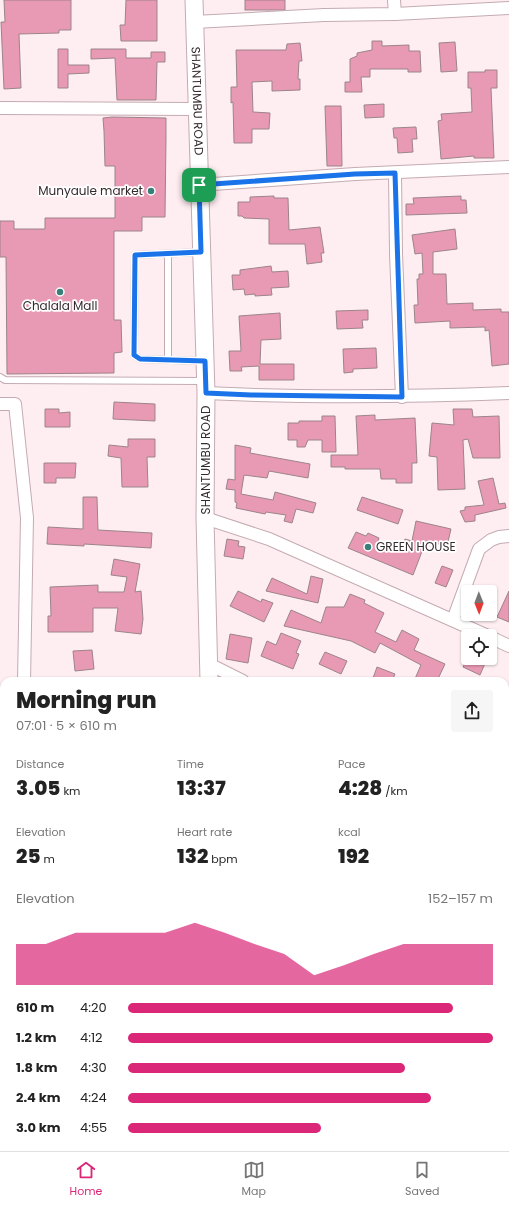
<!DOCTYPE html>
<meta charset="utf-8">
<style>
body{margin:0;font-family:Poppins,sans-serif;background:#f6f6f6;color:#222;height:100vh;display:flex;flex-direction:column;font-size:15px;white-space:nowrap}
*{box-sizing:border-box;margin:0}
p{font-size:13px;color:#767676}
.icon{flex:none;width:22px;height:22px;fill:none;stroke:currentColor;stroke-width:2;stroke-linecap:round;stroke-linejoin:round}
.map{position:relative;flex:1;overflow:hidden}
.sheet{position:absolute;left:0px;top:677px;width:509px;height:474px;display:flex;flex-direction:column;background:#fff;border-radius:12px 12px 0 0;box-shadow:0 1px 3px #0004}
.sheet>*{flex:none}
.needle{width:26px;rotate:179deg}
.controls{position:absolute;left:461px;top:585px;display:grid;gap:8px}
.controls a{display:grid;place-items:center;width:36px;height:36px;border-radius:4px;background:#fff;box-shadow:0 1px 3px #0004;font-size:20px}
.pin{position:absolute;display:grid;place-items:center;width:34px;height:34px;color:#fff;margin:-17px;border-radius:8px;box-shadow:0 2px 6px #0006}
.round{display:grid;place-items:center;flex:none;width:42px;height:42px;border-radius:4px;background:#f6f6f6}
.overview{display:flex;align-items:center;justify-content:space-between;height:68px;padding:0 16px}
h1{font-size:22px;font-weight:800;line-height:30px}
.metrics{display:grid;grid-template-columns:repeat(3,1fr);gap:6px;height:68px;padding:4px 16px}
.metrics div{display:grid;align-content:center}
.metrics b{font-size:20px;font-weight:800}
.metrics small{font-size:11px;font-weight:400}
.metrics p{font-size:11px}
.chart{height:112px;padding:8px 16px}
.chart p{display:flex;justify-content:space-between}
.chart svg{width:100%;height:72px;margin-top:4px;fill:#db2777;opacity:.7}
ul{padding:0 16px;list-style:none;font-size:13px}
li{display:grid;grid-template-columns:64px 48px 1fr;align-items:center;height:30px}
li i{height:10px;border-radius:5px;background:#db2777}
.tab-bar{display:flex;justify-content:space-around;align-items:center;height:56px;border-top:1px solid #e0e0e0;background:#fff;font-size:11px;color:#767676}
.tab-bar a{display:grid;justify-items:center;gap:2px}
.tab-bar .active{color:#db2777}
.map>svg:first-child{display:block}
.building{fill:#e899b3;stroke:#9c848b}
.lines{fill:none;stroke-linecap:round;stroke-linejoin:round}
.lane-casing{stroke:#c4abb2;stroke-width:8}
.street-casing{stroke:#c4abb2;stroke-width:14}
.secondary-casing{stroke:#c4abb2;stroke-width:19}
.lane{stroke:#fff;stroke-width:6}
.street{stroke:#fff;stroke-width:12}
.secondary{stroke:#fff;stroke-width:17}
.route-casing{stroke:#fff;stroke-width:8}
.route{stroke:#1a73e8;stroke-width:5}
.poi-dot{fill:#387f7a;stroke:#fff;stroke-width:1.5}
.labels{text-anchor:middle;stroke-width:3.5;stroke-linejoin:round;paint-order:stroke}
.street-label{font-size:12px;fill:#352b2e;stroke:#fff}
.poi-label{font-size:12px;fill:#352b2e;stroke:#fff;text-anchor:end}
</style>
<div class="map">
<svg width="509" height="1151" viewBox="0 0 509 1151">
<rect width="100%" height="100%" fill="#feeef2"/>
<g class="building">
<path d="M 4,0 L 71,0 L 71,30 L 59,30 L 59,33 L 19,34 L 21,88 L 4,89 L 1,22 L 5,22 Z"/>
<path d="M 126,0 L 157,0 L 157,41 L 121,41 L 120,25 L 125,25 Z"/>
<rect x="245" y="0" width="40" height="10"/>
<path d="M 372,41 L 382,41 L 382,46 L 409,45 L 409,51 L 420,51 L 421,72 L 408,72 L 408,69 L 370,69 L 370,77 L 361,77 L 362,92 L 345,92 L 345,82 L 350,82 L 350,59 L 357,56 L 357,53 L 372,50 Z"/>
<path d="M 455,42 L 457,71 L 441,72 L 439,43 Z"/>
<path d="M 300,43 L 302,61 L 299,61 L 298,79 L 300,79 L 300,90 L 272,91 L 272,81 L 252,82 L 253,112 L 270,113 L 269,129 L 252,129 L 252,143 L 234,143 L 233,102 L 231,103 L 231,87 L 237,87 L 236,50 L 286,50 L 287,44 Z"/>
<path d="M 58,49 L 68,49 L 68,65 L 89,65 L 89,73 L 68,74 L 68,88 L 58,88 Z"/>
<path d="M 91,49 L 126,49 L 126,58 L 151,58 L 151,52 L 165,52 L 165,62 L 157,62 L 156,100 L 117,100 L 115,58 L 91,59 Z"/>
<path d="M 485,70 L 497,70 L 497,88 L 491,88 L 494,158 L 474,158 L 474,156 L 441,159 L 438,121 L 442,120 L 441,114 L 472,112 L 471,88 L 468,88 L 468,72 L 485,72 Z"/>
<path d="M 384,104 L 384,117 L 365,118 L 364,105 Z"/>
<path d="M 325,106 L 341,106 L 342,166 L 327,166 Z"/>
<path d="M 112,117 L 166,118 L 166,138 L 165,217 L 142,217 L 142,231 L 114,231 L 114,320 L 121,320 L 122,352 L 114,353 L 114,373 L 7,374 L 6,257 L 0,257 L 0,221 L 14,221 L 14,229 L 45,229 L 45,218 L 115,218 L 115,166 L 105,166 L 104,131 L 103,118 Z"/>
<path d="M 416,127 L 417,139 L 412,139 L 413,152 L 398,153 L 397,138 L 394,138 L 393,128 Z"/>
<path d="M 274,196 L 274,198 L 288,198 L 289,230 L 320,227 L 324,253 L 321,253 L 322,262 L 307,264 L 305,244 L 269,244 L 269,219 L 244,218 L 242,216 L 238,216 L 238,202 L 250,202 L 250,197 Z"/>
<path d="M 461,196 L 461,200 L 466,200 L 467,213 L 406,215 L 406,204 L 414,204 L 413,198 Z"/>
<path d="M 455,229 L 457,249 L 433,252 L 433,274 L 446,274 L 447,304 L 473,303 L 473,310 L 501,309 L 501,312 L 509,312 L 509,364 L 492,366 L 489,330 L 485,331 L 485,327 L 450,328 L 450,321 L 415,323 L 414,305 L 418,305 L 417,279 L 419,279 L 419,274 L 423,274 L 422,253 L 415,254 L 412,235 Z"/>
<path d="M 271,266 L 272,272 L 288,271 L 289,287 L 271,288 L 272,295 L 255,296 L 255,294 L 245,295 L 244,289 L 233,290 L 232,275 L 240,275 L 240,270 Z"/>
<path d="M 368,310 L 368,320 L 362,320 L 363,328 L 337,329 L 336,311 Z"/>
<path d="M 280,313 L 281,339 L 261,340 L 260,364 L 294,364 L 294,380 L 259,380 L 259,366 L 241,367 L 242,371 L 230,371 L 229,351 L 241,351 L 239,316 Z"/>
<path d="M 376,348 L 377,368 L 353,369 L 353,372 L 344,373 L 343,349 Z"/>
<path d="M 114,402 L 155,404 L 155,421 L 113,419 Z"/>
<path d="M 45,409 L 59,409 L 59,413 L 70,412 L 70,427 L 45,427 Z"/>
<path d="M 453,409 L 472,409 L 473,417 L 499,416 L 500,458 L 473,458 L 468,439 L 463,440 L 465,489 L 438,490 L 437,457 L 429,456 L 432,423 L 454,425 Z"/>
<path d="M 375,415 L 375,420 L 415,418 L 417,463 L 412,463 L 412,483 L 396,483 L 396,479 L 381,479 L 380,469 L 345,469 L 345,467 L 331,467 L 331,455 L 358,455 L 356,416 Z"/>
<path d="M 322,416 L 335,416 L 336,452 L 322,452 L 322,440 L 308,440 L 305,447 L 297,447 L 297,440 L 288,440 L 288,423 L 299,423 L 299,421 L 322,421 Z"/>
<path d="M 128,439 L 155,439 L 155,457 L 147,457 L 148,487 L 122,487 L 121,458 L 108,456 L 109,445 L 128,447 Z"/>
<path d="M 235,445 L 251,448 L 250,453 L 310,464 L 308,478 L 269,471 L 267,478 L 244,475 L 241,494 L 273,500 L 275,492 L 316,503 L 313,513 L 296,509 L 292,523 L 284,521 L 286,515 L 266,512 L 265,514 L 236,508 L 237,503 L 235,502 L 235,490 L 226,489 L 228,479 L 235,480 Z"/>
<path d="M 44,463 L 76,463 L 75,478 L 56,478 L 56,483 L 44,483 Z"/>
<path d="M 493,478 L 499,504 L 505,503 L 506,508 L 475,515 L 475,521 L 465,522 L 460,511 L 465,510 L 465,507 L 484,505 L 478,481 Z"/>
<path d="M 83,497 L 97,497 L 98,530 L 152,533 L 151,548 L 84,544 L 84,546 L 47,544 L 48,527 L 83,529 Z"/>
<path d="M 362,497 L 403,510 L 398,524 L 357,510 Z"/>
<path d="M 416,521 L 451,529 L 447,546 L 426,541 L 413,575 L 348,548 L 356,532 L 366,536 L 368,533 L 379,538 L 378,541 L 401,551 L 405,539 L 412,541 Z"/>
<path d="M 227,539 L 239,541 L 238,546 L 245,547 L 243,559 L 224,556 Z"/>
<path d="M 114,559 L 140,564 L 135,592 L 141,591 L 143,619 L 141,634 L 115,631 L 118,608 L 93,608 L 93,632 L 48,632 L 48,616 L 51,616 L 50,587 L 98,585 L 98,592 L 124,592 L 127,577 L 111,575 Z"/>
<path d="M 442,566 L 453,570 L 446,587 L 435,583 Z"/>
<path d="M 311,576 L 323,579 L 318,603 L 266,591 L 272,578 L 307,594 Z"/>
<path d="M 238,591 L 261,602 L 262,599 L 273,603 L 264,622 L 230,606 Z"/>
<path d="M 509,591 L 509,622 L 497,617 Z"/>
<path d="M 350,594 L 365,600 L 364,603 L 384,613 L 375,632 L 396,642 L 402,630 L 419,639 L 414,650 L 445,664 L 437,681 L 414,681 L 421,665 L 380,643 L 375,653 L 351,641 L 284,626 L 291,610 L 321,623 L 326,607 L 344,607 Z"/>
<path d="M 281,633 L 301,641 L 296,653 L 299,654 L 293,669 L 261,656 L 267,641 L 276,645 Z"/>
<path d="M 230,634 L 252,638 L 248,663 L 226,659 Z"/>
<path d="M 92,650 L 94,669 L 75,671 L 73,651 Z"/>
<path d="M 325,652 L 347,661 L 341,674 L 319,664 Z"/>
<path d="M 467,658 L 478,658 L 486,661 L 480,675 L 463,667 Z"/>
<path d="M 377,667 L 395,674 L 392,681 L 372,681 Z"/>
</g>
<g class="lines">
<defs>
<g id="lane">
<path d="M 201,252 L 135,255 L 134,355 L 140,359 L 203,361"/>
<path d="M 168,360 L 168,254"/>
<path d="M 0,377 L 5,380 L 204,381"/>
</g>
<g id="street">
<path d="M 394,0 L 395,14"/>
<path d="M 194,22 L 324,15 L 395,14 L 509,8"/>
<path d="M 0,108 L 196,109"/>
<path d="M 395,173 L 396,254 L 402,397"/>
<path d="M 199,185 L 355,174 L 509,167"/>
<path d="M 206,393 C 307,398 408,397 509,393"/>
<path d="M 0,404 L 15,404 L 27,518 L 24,681"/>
<path d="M 205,518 L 269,539 L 488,636"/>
<path d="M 453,620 L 479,549 L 491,540 L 499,537 L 509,536"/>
<path d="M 490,637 L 509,646"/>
<path d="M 209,664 L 243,681"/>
<path d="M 505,800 L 509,802"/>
<path d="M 0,1020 L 4,1020"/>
<path d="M 391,1147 L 391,1151"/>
</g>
<g id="secondary">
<path id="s1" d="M 194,0 L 206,393 L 205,518 L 209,681"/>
<path d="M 0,842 L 4,842"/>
<path d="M 505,979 L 509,980"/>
<path d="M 219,1147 L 219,1151"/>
</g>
</defs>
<use href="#lane" class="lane-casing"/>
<use href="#street" class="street-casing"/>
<use href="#secondary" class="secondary-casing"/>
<use href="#lane" class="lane"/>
<use href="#street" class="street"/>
<use href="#secondary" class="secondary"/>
</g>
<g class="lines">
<defs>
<path id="route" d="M 395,173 L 402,397 L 251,395 L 206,393 L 205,361 L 140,359 L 134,355 L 135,255 L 201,252 L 199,185 L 355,174 Z"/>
</defs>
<use href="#route" class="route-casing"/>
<use href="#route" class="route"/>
</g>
<g class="poi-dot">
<circle cx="151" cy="191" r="4"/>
<circle cx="60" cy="292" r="4"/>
<circle cx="368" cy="547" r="4"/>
</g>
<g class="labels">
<g class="street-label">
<text dy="4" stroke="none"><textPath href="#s1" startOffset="101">SHANTUMBU ROAD</textPath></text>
<text transform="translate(206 460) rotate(-90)" y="4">SHANTUMBU ROAD</text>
</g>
<g class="poi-label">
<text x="143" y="195">Munyaule market</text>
<text x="60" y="310" text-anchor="middle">Chalala Mall</text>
<text x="376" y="551" text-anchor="start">GREEN HOUSE</text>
</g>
</g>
</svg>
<div class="controls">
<a><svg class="needle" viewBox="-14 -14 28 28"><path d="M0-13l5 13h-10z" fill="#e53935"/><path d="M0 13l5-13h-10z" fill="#767676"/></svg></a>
<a><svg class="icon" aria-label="locate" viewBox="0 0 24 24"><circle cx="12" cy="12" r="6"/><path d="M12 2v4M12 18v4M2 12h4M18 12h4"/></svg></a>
</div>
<div class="pin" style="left:199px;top:185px;background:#1e9e55"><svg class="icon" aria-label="arrive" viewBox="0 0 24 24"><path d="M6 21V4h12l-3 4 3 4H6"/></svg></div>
<section class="sheet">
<div class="overview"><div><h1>Morning run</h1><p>07:01 · 5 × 610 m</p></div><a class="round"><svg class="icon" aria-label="share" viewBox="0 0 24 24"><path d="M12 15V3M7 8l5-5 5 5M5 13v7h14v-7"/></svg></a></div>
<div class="metrics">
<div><p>Distance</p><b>3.05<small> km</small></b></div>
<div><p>Time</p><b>13:37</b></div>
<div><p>Pace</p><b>4:28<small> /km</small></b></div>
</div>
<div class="metrics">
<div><p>Elevation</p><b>25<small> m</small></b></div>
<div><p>Heart rate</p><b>132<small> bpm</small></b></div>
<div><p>kcal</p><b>192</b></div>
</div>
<div class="chart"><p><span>Elevation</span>152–157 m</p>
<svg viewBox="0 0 160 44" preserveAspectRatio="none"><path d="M0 44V19L10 19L20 12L30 12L40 12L50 12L60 6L70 12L80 19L90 25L100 38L110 32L120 25L130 19L140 19L150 19L160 19V44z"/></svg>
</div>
<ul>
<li><b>610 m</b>4:20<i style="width:89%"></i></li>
<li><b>1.2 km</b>4:12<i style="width:100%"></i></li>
<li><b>1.8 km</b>4:30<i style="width:76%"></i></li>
<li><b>2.4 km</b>4:24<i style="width:83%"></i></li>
<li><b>3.0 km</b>4:55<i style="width:53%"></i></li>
</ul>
</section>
</div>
<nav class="tab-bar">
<a class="active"><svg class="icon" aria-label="home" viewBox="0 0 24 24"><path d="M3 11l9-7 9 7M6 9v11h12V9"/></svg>Home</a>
<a><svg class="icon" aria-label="map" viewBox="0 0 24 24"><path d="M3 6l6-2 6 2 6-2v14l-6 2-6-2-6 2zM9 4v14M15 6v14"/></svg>Map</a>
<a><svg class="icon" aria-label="saved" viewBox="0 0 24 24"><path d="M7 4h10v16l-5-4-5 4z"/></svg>Saved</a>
</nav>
